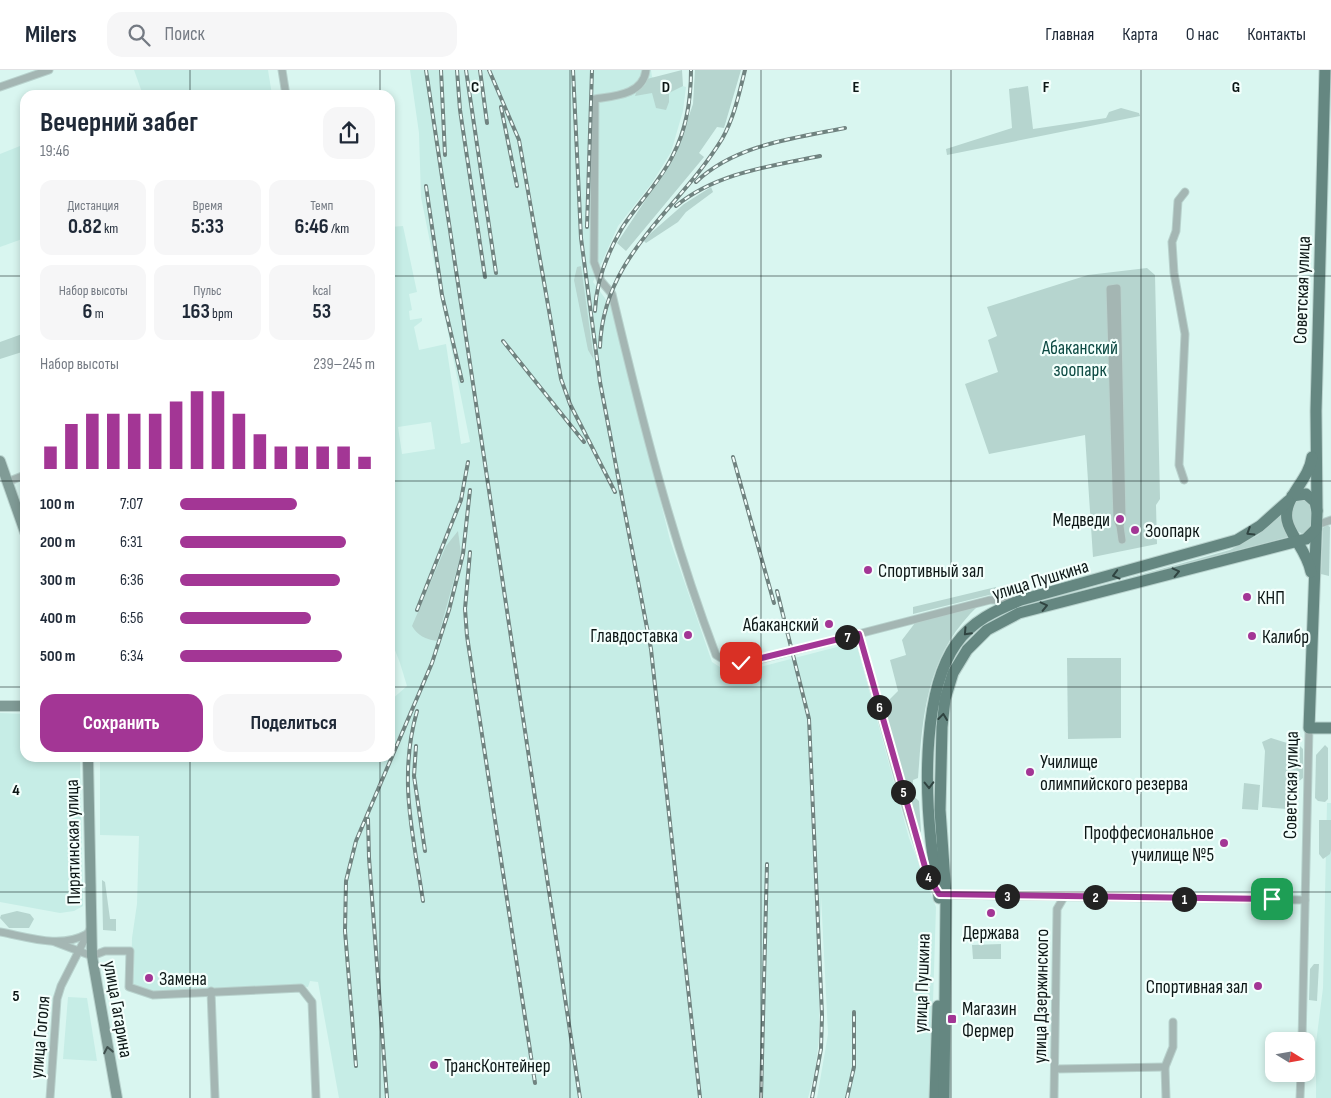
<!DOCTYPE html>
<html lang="ru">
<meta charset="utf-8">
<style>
body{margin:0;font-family:"Sofia Sans Condensed",sans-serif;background:#f6f6f7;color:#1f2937;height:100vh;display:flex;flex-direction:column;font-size:19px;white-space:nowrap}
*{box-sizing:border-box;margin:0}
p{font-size:16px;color:#747a83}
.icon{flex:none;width:28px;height:28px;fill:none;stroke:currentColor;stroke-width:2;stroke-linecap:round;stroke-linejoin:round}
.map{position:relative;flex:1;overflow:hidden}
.side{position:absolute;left:20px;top:20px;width:375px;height:672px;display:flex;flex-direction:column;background:#fff;border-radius:15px;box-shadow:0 2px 8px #0003}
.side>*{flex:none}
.needle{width:32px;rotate:101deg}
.tools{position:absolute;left:1265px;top:962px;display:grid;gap:10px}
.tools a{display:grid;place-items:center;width:50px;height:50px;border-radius:10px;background:#fff;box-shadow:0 2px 8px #0003;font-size:25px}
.pin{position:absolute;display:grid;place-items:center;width:42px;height:42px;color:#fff;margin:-21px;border-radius:10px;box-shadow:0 2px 8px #0006}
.km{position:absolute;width:25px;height:25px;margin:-12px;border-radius:50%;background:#222;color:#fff;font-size:14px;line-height:25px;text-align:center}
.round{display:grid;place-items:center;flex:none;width:52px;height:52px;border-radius:15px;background:#f6f6f7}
.head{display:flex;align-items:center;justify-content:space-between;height:85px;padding:0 20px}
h1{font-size:28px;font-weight:700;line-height:38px}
.metrics{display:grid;grid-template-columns:repeat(3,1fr);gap:8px;height:85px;padding:5px 20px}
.metrics div{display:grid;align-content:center;border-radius:12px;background:#f6f6f7;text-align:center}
.metrics b{font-size:21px;font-weight:700}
.metrics small{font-size:14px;font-weight:400}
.metrics p{font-size:14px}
.chart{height:140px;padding:10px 20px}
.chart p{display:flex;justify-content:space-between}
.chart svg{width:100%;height:90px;margin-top:5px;stroke:#a33695;stroke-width:6}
.cta{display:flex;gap:10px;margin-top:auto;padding:10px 20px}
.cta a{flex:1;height:58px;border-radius:15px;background:#a33695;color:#fff;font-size:20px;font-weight:700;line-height:58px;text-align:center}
.cta a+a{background:#f6f6f7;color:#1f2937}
ul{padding:0 20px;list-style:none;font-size:16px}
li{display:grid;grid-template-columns:80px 60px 1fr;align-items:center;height:38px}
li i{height:12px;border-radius:6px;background:#a33695}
header{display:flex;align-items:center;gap:30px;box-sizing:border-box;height:70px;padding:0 25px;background:#fff;border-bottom:1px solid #e0e1e3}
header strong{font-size:24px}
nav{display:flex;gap:28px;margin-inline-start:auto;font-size:18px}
.search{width:350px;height:45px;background:#f6f6f7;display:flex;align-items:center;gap:12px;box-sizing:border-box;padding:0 18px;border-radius:15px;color:#747a83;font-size:19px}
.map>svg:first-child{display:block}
.built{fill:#c6ede6;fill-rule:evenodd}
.green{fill:#b6d5cf}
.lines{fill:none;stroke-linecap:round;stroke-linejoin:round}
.street-casing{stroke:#b8d2cd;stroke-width:9}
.secondary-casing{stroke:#b8d2cd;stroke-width:12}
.primary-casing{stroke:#b8d2cd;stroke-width:13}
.street{stroke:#a4b6b3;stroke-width:7}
.secondary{stroke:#809b96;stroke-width:10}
.primary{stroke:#658781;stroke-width:11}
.rail-casing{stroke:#708380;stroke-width:4}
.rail{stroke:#f3fffc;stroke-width:2;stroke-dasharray:5.5;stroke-linecap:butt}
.oneway{stroke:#304441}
.oneway2{stroke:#415250}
.route-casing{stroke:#fff;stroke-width:10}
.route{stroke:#a33695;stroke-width:6}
.grid{fill:none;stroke:#0d1716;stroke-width:1;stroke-opacity:0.55}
.poi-dot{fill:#a33695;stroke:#f3fffc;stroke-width:2}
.labels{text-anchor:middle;stroke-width:4.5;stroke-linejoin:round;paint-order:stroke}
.street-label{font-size:19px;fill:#0d1716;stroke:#f3fffc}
.park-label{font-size:19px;fill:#0d4a43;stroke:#f3fffc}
.poi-label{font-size:19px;fill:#0d1716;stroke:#f3fffc;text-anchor:start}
.grid-label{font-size:16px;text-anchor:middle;font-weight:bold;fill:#0d1716;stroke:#f3fffc;stroke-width:4.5;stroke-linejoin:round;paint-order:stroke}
</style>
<header>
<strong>Milers</strong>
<div class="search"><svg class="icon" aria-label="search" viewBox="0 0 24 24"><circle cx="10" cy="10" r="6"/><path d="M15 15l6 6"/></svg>Поиск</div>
<nav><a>Главная</a><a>Карта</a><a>О нас</a><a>Контакты</a></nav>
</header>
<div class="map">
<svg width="1331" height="1028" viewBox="0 0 1331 1028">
<rect width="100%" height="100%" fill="#d9f6f0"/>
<g class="built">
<path d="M 134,0 L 268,0 L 272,25 L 143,25 Z"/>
<path d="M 410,0 L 651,0 L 652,7 L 686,17 L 683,41 L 671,82 L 652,113 L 618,156 L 593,212 L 613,239 L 670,470 L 712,592 L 726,601 L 737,603 L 856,572 L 909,768 L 936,837 L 930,1028 L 817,1028 L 828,964 L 821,826 L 819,968 L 815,1002 L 808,1028 L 339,1028 L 318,912 L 310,911 L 308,917 L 288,915 L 153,923 L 131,916 L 132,868 L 137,834 L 139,766 L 100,765 L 100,688 L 390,688 L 390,631 L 407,616 L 400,593 L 393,575 L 390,574 L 390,157 L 403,156 L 417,222 L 409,224 L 412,240 L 409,241 L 410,250 L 422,248 L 422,251 L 414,257 L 419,280 L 446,274 L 461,374 L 470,372 L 421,127 L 419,63 ZM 431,352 L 435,379 L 402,384 L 398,357 Z"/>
<path d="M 25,74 L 25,168 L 0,177 L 0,84 Z"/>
<path d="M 0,643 L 25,644 L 25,688 L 80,688 L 83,836 L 74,841 L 60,843 L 0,832 Z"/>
<path d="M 1327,733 L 1331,733 L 1331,1028 L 1316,1028 L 1316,973 L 1323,918 Z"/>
<path d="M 68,927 L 87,928 L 97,991 L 63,989 Z"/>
</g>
<g class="green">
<path d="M 682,0 L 683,16 L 669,23 L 669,32 L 666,40 L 656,38 L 652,23 L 635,26 L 638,18 L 645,15 L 647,9 Z"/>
<path d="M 695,0 L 741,0 L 724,58 L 717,57 L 699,83 L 704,87 L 626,181 L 617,173 L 676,84 L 693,34 Z"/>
<path d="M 1028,16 L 1033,59 L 1106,48 L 1109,42 L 1121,38 L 1139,43 L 1140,46 L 947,85 L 946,79 L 1012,58 L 1009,19 Z"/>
<path d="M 711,117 L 713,122 L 686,142 L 678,152 L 646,173 L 643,170 L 684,134 Z"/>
<path d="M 581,196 L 594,290 L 588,280 L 574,210 L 577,197 Z"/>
<path d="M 1147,198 L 1155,205 L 1160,429 L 1156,435 L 1157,474 L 1093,487 L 1085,365 L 989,384 L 965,314 L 998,302 L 988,270 L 997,266 L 987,237 L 1088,205 Z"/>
<path d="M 25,263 L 25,288 L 22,282 L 0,289 L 0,272 Z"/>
<path d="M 1297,429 L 1305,429 C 1313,437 1312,444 1312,455 L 1303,464 L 1295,460 L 1290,442 Z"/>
<path d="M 1280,445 L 1283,458 L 1288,467 L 1118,511 L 1230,480 L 1258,465 Z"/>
<path d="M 1327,455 L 1330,457 L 1329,506 L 1321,504 L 1323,458 Z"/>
<path d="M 458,461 L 461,484 L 437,571 C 425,569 418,566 412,556 L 446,476 Z"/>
<path d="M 996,517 L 997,523 L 913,544 L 913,537 Z"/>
<path d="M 979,535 C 927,584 923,641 918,708 L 913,710 L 912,725 L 919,731 L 921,761 L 919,765 L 882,637 L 898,621 L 890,590 L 906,585 L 902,570 L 915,553 Z"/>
<path d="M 1067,588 L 1121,588 L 1121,668 L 1068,669 Z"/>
<path d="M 1271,668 L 1287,673 L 1296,672 L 1303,679 L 1303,708 L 1289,719 L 1287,739 L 1262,737 L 1265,681 L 1262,672 Z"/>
<path d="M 1325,675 L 1328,678 L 1328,729 L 1325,732 L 1318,731 L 1315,728 L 1316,685 Z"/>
<path d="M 1244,713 L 1260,715 L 1258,740 L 1242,739 Z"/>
<path d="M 1319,750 L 1331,750 L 1331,780 L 1330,784 L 1323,789 L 1319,784 Z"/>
<path d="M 102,810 L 105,812 L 110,849 L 116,849 L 116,861 L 103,860 Z"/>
<path d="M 17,841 L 30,844 L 34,849 L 29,858 L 9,858 L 0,848 L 1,845 Z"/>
<path d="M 1001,874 L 1001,889 L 973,889 L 972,875 Z"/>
<path d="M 1314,894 L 1319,894 L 1317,931 L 1309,930 L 1310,899 Z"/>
</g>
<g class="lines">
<defs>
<g id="street">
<path d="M 282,0 L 286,25"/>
<path d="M 646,0 C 643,25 614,26 595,29 L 594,192 L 601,211 L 612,224 C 641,346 671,467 716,585 L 731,594 L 750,592 L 990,530 L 1016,530"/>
<path d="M 0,17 L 49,0"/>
<path d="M 1184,410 L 1179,395 L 1185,264 L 1174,203 L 1172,172 L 1176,161 L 1178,131 L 1185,122"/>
<path d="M 7,412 L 25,405"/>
<path d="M 1317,455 L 1331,450"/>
<path d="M 1120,456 L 1117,449 L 1110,219 L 1117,218 L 1122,448 L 1120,456 L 1122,470"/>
<path d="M 859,564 L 908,744 L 927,804 L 936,819"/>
<path d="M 943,825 L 1305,830"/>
<path d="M 0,862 C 28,867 60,879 87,864"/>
<path d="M 55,872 L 92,886 L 105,881 L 130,881 L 129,917 L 153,925 L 301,918 L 312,932 L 316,1028"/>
<path d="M 211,921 L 215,1028"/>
<path d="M 1302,971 L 1309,658"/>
<path d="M 1055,999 L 1165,997"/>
<path d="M 50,1028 L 57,929 L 61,916 L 90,859"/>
<path d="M 1054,1028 L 1057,839 L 1064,827"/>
<path d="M 1166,1028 L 1165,997 L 1173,977 L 1173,952"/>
<path d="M 1300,1028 L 1301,1004"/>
</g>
<g id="secondary">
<path d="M 0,391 L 25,462"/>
<path d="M 0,636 L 25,636"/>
<path d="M 88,688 L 92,886 L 117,1028"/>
</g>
<g id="primary">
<path d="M 1292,426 L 1306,424 L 1315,432 L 1317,441 L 1309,658 L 1331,658"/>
<path d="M 1317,441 L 1316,341 L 1325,0"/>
<path d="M 1311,502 C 1307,481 1290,466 1287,450 C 1283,427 1309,411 1312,387"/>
<path d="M 939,828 C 938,809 933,790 931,771 C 925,716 923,621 956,574 C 972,551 996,540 1021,530 L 1237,470 L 1260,456 L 1288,431"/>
<path d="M 935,1028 L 938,936"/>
<path d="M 944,1028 L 946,826 L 940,740 L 942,657 L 945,629 L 953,603 L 967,580 L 987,560 L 1019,543 L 1306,469 L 1316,459"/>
</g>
</defs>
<use href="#street" class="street-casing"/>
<use href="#secondary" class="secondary-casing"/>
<use href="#primary" class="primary-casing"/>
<use href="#street" class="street"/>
<use href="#secondary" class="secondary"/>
<use href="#primary" class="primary"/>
<defs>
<g id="rail">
<path d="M 426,0 L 580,1028"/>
<path d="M 441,0 L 445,85"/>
<path d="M 457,0 L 460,40 L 485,207"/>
<path d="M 466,0 L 496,203"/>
<path d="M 480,0 L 487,53"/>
<path d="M 489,0 L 519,70 L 561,309 L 570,334 L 615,422"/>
<path d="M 573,0 L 581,168 L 600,312 L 651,579 L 700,1028"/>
<path d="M 501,37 L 517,116"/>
<path d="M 696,112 C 735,75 794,68 845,58"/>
<path d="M 426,116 L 442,225 L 462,311"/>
<path d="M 676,136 C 716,103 771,96 820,86"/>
<path d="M 587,157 L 592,0"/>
<path d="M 595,241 C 596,212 608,182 622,158 C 638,133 660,112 673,85 C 687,58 691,30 691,0"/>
<path d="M 503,271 L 584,372"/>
<path d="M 600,277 C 603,185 678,141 722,69 C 734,48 739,24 745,0"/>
<path d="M 733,387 L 774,533"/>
<path d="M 470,482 L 465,539 L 467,566 L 535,1013"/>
<path d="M 777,521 L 809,649 L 822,945 L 821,979 L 812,1028"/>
<path d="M 417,540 L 461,430 L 468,392"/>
<path d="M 417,641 C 398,708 413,764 423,831"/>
<path d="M 416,676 L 414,706 L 425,781"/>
<path d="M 368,749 L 369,788 L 387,1028"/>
<path d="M 356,996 L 345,861 L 346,811 L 356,771 L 432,593 L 449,540 L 463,484 L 470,420"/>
<path d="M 761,1028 L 767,794"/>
<path d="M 847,1028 L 854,997 L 854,942"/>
</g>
</defs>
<use href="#rail" class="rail-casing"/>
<use href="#rail" class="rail"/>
</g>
<defs><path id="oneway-chevron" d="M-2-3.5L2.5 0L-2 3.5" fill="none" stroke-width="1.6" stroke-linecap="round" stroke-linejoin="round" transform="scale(1.25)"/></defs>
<g class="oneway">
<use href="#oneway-chevron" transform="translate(1250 462) rotate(148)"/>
<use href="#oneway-chevron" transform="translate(1176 502) rotate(-13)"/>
<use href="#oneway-chevron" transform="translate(1116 505) rotate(165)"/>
<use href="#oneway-chevron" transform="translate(1044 536) rotate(-13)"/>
<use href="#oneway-chevron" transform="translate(967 562) rotate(133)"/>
<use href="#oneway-chevron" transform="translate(943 647) rotate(-83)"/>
<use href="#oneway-chevron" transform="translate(929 715) rotate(89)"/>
</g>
<use class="oneway2" href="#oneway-chevron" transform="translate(108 980) rotate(-101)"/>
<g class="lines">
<defs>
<path id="route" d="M 741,593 L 859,564 L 927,804 L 939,824 L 1272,829"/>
</defs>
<use href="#route" class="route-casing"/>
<use href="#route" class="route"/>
</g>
<path class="grid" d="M 190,0 L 190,25M 380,0 L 380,25M 570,0 L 570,1028M 761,0 L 761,1028M 951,0 L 951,1028M 1141,0 L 1141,1028M 0,206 L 25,206M 390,206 L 1331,206M 0,411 L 25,411M 390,411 L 1331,411M 0,617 L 25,617M 390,617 L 1331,617M 190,688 L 190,1028M 380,688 L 380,1028M 0,822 L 1331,822"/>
<g class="poi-dot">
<circle cx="1120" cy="449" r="5"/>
<circle cx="1135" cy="460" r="5"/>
<circle cx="868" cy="500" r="5"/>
<circle cx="1247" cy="527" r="5"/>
<circle cx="829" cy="554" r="5"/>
<circle cx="688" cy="565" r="5"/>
<circle cx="1252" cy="566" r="5"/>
<circle cx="1030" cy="702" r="5"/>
<circle cx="1224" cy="773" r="5"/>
<circle cx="991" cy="843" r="5"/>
<circle cx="149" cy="908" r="5"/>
<circle cx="1258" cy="916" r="5"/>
<rect x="947" y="944" width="10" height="10" rx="2.5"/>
<circle cx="434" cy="995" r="5"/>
</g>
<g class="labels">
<g class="street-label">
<text transform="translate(1301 220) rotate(-88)" y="7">Советская улица</text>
<text transform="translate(1040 509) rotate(-17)" y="7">улица Пушкина</text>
<text transform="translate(1290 715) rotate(-89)" y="7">Советская улица</text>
<text transform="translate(72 772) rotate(-91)" y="7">Пирятинская улица</text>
<text transform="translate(921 913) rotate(-88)" y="7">улица Пушкина</text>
<text transform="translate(1040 926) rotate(-89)" y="7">улица Дзержинского</text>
<text transform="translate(119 939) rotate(80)" y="7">улица Гагарина</text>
<text transform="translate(39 967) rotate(-85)" y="7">улица Гоголя</text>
</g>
<g class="park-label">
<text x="1080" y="284">Абаканский<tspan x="1080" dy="22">зоопарк</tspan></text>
</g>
<g class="poi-label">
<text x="1110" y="456" text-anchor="end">Медведи</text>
<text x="1145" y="467">Зоопарк</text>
<text x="878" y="507">Спортивный зал</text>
<text x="1257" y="534">КНП</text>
<text x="819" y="561" text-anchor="end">Абаканский</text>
<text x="678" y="572" text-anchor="end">Главдоставка</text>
<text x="1262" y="573">Калибр</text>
<text x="1040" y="698">Училище<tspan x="1040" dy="22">олимпийского резерва</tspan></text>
<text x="1214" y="769" text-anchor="end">Проффесиональное<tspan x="1214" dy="22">училище №5</tspan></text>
<text x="991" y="869" text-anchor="middle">Держава</text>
<text x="159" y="915">Замена</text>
<text x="1248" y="923" text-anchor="end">Спортивная зал</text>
<text x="962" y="945">Магазин<tspan x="962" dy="22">Фермер</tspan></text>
<text x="444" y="1002">ТрансКонтейнер</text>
</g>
</g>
<g class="grid-label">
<text x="475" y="22">C</text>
<text x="666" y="22">D</text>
<text x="856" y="22">E</text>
<text x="1046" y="22">F</text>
<text x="1236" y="22">G</text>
<text x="16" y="725">4</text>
<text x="16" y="931">5</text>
</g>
</svg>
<div class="tools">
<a><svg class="needle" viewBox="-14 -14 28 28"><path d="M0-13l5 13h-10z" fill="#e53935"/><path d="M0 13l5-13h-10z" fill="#747a83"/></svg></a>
</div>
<div class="pin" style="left:1272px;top:829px;background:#1e9e55"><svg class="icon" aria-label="arrive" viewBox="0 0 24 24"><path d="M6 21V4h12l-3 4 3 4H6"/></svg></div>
<div class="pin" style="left:741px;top:593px;background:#d93025"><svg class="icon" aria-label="check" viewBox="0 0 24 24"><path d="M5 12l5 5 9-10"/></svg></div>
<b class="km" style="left:1184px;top:829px">1</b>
<b class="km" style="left:1095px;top:827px">2</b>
<b class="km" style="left:1007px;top:826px">3</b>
<b class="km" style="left:928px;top:807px">4</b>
<b class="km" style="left:903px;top:722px">5</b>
<b class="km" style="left:879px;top:637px">6</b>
<b class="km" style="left:847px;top:567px">7</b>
<section class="side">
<div class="head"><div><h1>Вечерний забег</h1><p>19:46</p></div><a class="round"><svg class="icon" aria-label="share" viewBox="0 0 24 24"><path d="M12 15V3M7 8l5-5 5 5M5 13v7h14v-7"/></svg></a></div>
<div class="metrics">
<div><p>Дистанция</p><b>0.82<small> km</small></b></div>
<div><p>Время</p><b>5:33</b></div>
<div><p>Темп</p><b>6:46<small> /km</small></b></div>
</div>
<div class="metrics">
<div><p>Набор высоты</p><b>6<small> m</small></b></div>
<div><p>Пульс</p><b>163<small> bpm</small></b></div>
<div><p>kcal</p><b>53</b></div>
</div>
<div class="chart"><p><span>Набор высоты</span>239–245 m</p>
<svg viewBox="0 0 160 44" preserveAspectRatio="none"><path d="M5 44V33M15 44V22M25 44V17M35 44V17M45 44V17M55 44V17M65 44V11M75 44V6M85 44V6M95 44V17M105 44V27M115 44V33M125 44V33M135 44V33M145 44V33M155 44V38"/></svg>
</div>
<ul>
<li><b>100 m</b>7:07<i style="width:60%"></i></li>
<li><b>200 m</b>6:31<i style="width:85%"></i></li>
<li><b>300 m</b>6:36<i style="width:82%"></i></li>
<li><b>400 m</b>6:56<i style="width:67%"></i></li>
<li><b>500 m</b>6:34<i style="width:83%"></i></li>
</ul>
<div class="cta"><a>Сохранить</a><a>Поделиться</a></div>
</section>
</div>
